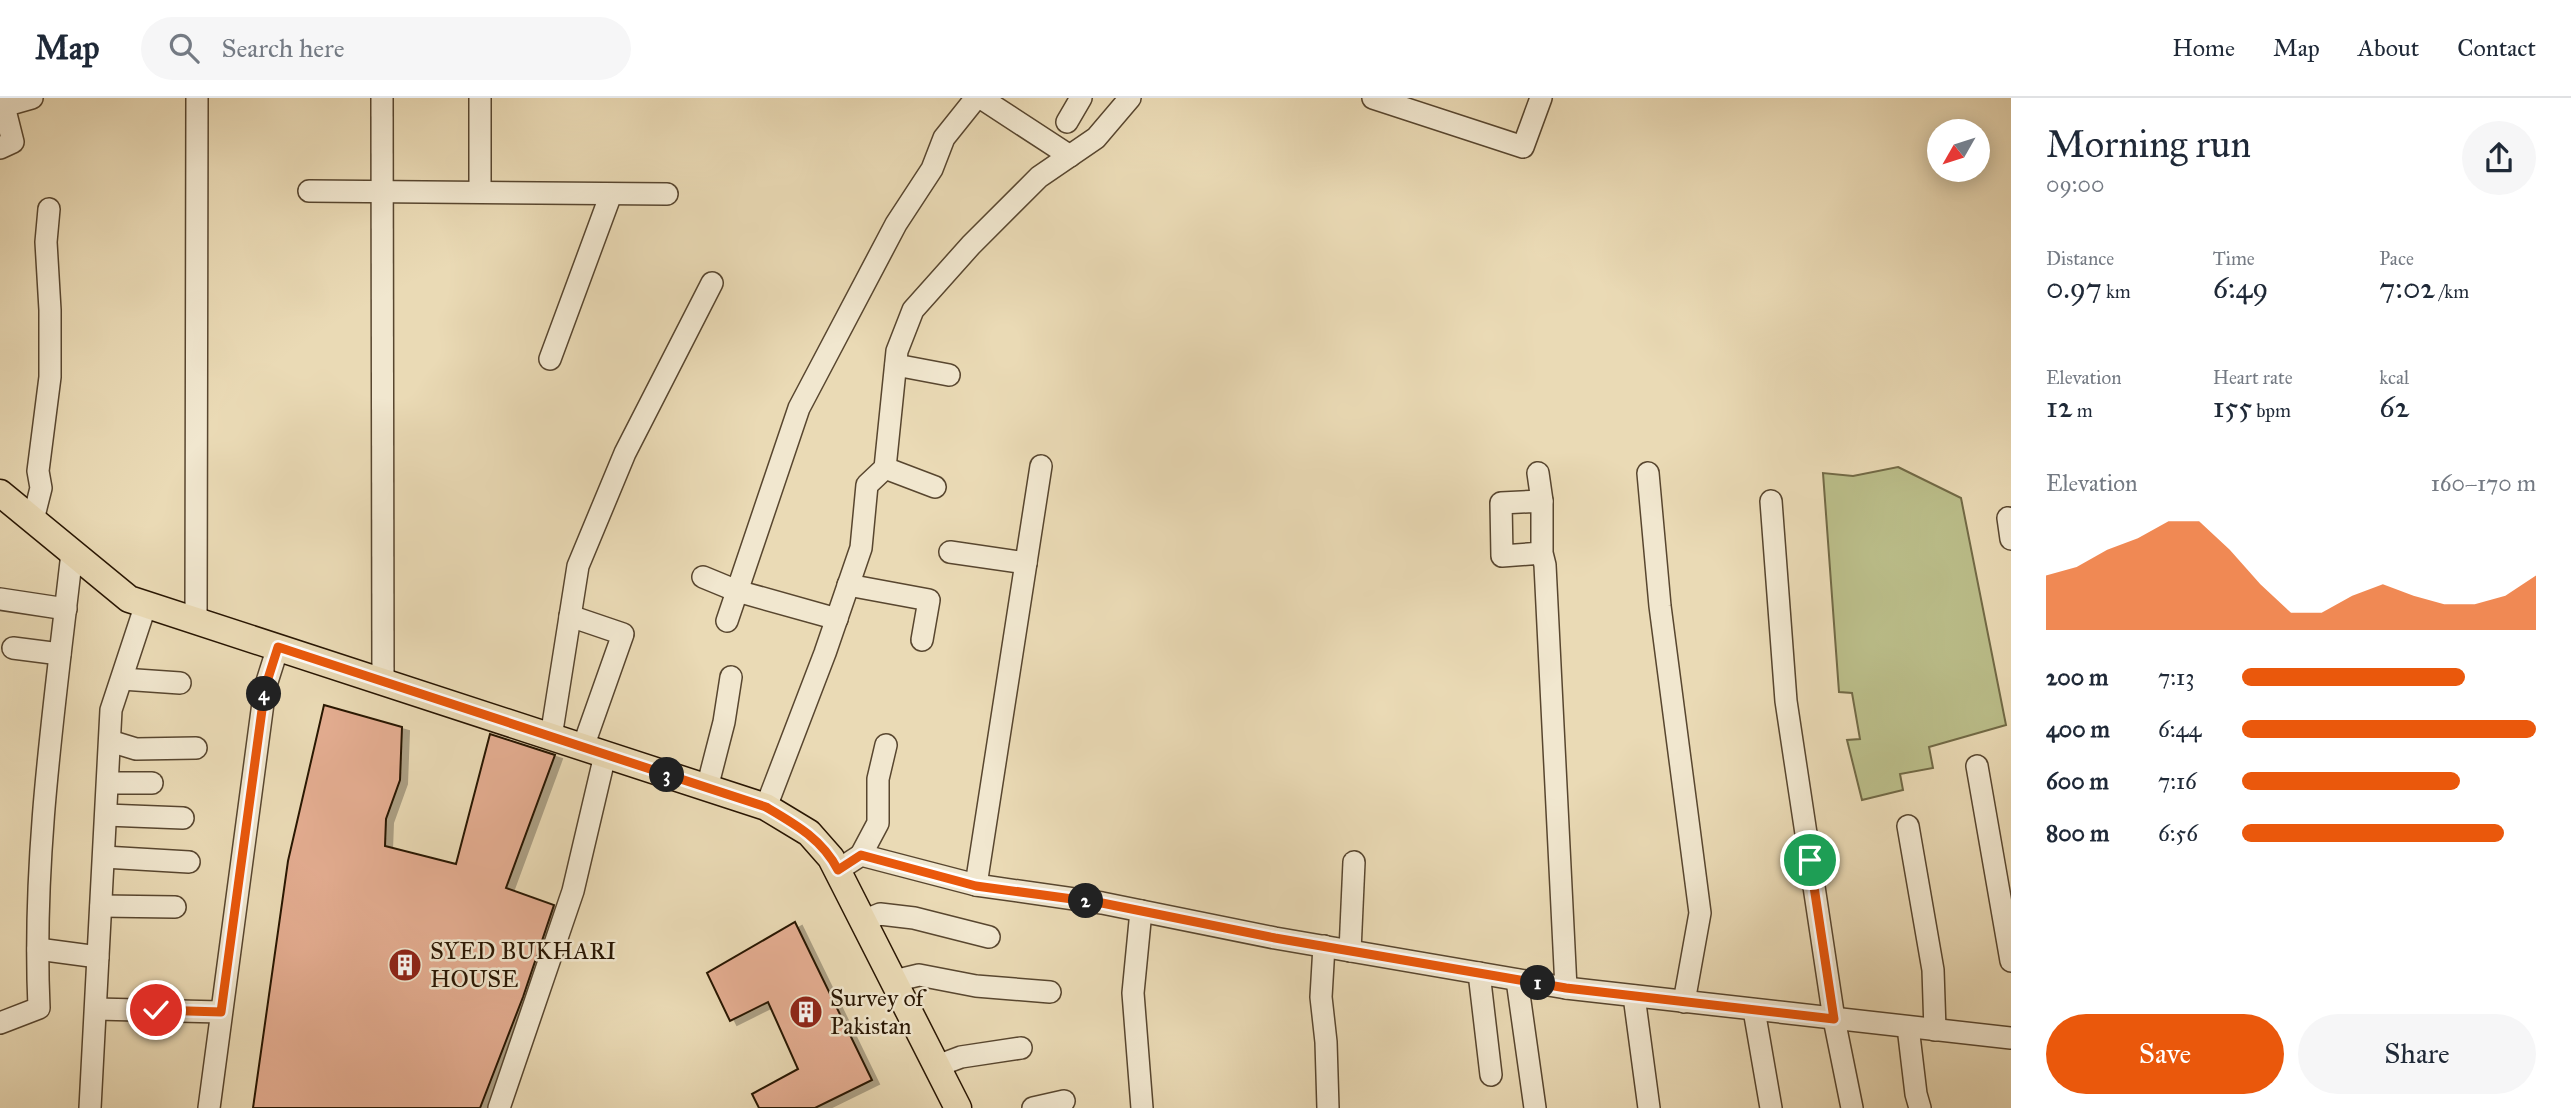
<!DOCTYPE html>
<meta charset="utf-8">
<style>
body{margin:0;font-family:"IM FELL Great Primer",serif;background:#f6f6f7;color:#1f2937;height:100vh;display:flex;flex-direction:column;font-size:26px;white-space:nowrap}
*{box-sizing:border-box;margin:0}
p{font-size:23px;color:#747a83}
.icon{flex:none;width:38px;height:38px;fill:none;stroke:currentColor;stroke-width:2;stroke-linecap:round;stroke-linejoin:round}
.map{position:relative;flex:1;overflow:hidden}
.drawer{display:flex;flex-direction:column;background:#fff;width:560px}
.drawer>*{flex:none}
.needle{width:46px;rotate:231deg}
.fabs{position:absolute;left:1927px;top:21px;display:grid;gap:14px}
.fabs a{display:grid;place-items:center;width:63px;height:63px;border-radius:50%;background:#fff;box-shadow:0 4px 18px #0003;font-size:35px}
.pin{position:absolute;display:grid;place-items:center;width:60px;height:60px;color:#fff;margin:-30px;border:4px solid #fff;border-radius:50%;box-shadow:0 2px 7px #0007}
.km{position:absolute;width:35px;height:35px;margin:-18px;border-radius:50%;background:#222;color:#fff;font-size:19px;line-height:35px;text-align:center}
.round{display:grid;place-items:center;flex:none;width:74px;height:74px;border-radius:37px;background:#f6f6f7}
.head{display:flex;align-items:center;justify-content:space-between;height:119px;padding:0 35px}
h1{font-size:38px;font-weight:600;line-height:52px}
.figures{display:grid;grid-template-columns:repeat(3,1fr);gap:10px;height:119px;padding:7px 35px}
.figures div{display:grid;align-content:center}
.figures b{font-size:30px;font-weight:600}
.figures small{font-size:19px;font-weight:400}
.figures p{font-size:19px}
.chart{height:196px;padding:14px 35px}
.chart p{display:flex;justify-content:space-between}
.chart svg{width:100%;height:126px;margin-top:7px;fill:#ea580c;opacity:.7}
.button{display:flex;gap:14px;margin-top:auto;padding:14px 35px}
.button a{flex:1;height:80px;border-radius:42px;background:#ea580c;color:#fff;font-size:28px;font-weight:600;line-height:80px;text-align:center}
.button a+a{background:#f6f6f7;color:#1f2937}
ul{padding:0 35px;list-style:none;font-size:23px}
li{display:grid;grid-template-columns:112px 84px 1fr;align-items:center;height:52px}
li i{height:18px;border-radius:9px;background:#ea580c}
header{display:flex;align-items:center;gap:42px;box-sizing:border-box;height:98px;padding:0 35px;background:#fff;border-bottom:2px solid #e0e1e3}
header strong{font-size:33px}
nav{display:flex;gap:38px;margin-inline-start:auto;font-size:24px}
.search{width:490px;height:63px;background:#f6f6f7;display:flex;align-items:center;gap:18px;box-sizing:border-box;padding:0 24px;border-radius:38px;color:#747a83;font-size:26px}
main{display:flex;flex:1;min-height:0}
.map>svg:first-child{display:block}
.green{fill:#bbbe8a;stroke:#726a46;stroke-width:2}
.building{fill:#e4ad91;stroke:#281502;stroke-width:2;filter:url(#shadow)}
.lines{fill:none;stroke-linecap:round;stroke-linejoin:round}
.minor-casing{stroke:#58462f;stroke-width:24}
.major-casing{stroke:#281502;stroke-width:29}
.minor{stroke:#f1e7cf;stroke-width:21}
.major{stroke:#eadab5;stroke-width:26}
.route-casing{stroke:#fff;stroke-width:14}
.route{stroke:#ea580c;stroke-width:9}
.labels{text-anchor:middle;stroke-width:5;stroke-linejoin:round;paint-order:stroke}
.poi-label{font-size:24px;fill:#281502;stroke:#f1e7cf;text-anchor:start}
</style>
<header>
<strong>Map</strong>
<div class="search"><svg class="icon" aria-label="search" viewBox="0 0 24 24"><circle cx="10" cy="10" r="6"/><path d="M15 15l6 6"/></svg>Search here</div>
<nav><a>Home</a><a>Map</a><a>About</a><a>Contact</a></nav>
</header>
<main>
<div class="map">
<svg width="2011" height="1010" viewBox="0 0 2011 1010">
<defs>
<filter id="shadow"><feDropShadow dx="7" dy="4" stdDeviation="0" flood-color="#0004"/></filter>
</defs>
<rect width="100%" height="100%" fill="#eadab5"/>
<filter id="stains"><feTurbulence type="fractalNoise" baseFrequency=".00286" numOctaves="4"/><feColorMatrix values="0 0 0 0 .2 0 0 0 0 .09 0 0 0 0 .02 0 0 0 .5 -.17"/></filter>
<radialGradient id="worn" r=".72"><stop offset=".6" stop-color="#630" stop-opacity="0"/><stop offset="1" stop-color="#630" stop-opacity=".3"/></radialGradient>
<path class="green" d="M 1898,369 L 1961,400 L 2006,627 L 1929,649 L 1933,670 L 1900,676 L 1903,692 L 1862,702 L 1847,642 L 1860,641 L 1852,595 L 1839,594 L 1823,375 L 1853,378 Z"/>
<g class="building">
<path d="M 324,607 L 402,629 L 400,682 L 386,721 L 385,748 L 456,766 L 490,636 L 555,657 L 506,790 L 554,807 L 523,899 L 480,1010 L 253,1010 L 288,763 Z"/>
<path d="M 795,824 L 872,982 L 815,1010 L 759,1010 L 752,996 L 798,971 L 768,904 L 730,923 L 707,875 Z"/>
</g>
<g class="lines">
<defs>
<g id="minor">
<path d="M 382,0 L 383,584"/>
<path d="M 981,0 L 1070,58"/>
<path d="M 1373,0 L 1523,49 L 1541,0"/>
<path d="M 1067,24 L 1081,0"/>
<path d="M 0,50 L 13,44 L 4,8 L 32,0"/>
<path d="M 309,93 L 667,96"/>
<path d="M 480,94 L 480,0"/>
<path d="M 550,261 L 611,96"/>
<path d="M 896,267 L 949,277"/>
<path d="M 885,370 L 935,389"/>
<path d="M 1538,375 L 1542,403"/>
<path d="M 1648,375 L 1660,508 L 1700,815 L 1684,904"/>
<path d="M 1771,403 L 1786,603 L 1834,921 L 1852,1010"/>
<path d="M 2008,420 L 2011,441"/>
<path d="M 33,422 L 41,390 L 38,373 L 50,279 L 50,212 L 46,144 L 49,111"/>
<path d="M 950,454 L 1026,465"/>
<path d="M 1542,455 L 1542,403 L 1501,405 L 1502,458 L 1542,455 L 1545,467 L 1566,890"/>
<path d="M 703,479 L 737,493 L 837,521"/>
<path d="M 848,487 L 929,502 L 922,542"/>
<path d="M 0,501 L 66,511"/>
<path d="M 570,518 L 623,536 L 583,649"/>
<path d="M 196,523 L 197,0"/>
<path d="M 727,523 L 799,310 L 896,126 L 932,71 L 944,40 L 976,0"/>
<path d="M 13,550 L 60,556"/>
<path d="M 122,581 L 180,585"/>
<path d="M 551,639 L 578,468 L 625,355 L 712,185"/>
<path d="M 110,643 L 136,651 L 196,650"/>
<path d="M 1977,668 L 2011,863"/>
<path d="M 108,685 L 152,685"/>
<path d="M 707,690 L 724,624 L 731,579"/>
<path d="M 766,709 L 825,555 L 861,450 L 867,387 L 885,370 L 897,253 L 913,212 L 971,147 L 1039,79 L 1096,40 L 1130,0"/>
<path d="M 106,717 L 183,720"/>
<path d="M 1908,728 L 1933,872 L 1935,932"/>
<path d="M 861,757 L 878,725 L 878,681 L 886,647"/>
<path d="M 104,759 L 189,764"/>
<path d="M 838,772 L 861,757 L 976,787 L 1102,805 L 1275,840 L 1566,890 L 2011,940"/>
<path d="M 976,787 L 1041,368"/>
<path d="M 101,808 L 175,809"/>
<path d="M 1141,813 L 1133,895 L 1142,1010"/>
<path d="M 863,823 L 880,816 L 914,820 L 989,839"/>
<path d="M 1324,848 L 1321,899 L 1326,944 L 1328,1010"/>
<path d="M 38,851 L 98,859"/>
<path d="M 1350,853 L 1354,764"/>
<path d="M 1479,875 L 1491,977"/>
<path d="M 1517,882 L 1535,1010"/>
<path d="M 894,883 L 919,877 L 976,888 L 1050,894"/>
<path d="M 1634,898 L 1649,1010"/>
<path d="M 96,911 L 221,914"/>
<path d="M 1754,912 L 1771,1010"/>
<path d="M 0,925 L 39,910 C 32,757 55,605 72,455"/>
<path d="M 1908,929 L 1916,996 L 1920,1010"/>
<path d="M 937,968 L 961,959 L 1021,950"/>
<path d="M 90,1010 L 111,612 L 146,506"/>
<path d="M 209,1010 L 265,590 L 278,549"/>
<path d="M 499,1010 L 573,793 L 605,657"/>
<path d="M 1033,1010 L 1064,1003"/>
</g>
<path id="major" d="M 0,395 L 129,501 L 766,709 L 809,735 L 831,760 L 958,1010"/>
</defs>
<use href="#minor" class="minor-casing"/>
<use href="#major" class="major-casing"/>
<use href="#minor" class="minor"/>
<use href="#major" class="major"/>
</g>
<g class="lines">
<defs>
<path id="route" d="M 156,912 L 221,914 L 265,590 L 278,549 L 766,709 C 795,726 822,741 838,772 L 861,757 L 976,788 L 1102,805 L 1275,840 L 1566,890 L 1834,921 L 1810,762"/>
</defs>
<use href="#route" class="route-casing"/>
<use href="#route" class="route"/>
</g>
<defs>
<symbol id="building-disc" viewBox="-11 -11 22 22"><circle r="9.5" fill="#8f2418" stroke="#f1e7cf"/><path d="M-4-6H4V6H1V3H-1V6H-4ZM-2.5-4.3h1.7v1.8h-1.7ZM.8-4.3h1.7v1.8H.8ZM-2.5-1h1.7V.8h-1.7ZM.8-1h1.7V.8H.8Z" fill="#fff"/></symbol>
</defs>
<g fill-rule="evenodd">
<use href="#building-disc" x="386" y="848" width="38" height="38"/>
<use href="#building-disc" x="787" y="895" width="38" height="38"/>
</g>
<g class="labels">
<g class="poi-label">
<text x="430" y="861">SYED BUKHARI<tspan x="430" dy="28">HOUSE</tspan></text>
<text x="830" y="908">Survey of<tspan x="830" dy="28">Pakistan</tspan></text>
</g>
</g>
<rect width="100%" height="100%" filter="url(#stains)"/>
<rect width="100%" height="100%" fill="url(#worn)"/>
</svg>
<div class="fabs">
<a><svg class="needle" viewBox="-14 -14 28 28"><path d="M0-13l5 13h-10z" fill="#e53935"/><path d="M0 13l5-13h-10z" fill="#747a83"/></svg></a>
</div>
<div class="pin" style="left:1810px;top:762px;background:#1e9e55"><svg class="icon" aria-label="arrive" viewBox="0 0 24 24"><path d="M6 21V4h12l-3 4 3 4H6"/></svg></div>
<div class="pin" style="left:156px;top:912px;background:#d93025"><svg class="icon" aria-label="check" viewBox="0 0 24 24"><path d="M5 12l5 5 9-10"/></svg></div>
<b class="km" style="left:1538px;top:885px">1</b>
<b class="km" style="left:1086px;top:803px">2</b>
<b class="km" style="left:667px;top:677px">3</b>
<b class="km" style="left:264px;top:596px">4</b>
</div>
<section class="drawer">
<div class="head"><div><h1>Morning run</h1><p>09:00</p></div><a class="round"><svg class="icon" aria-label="share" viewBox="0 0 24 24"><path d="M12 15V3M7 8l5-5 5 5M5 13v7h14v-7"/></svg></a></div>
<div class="figures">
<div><p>Distance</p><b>0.97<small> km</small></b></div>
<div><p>Time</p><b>6:49</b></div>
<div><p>Pace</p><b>7:02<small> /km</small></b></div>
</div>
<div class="figures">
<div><p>Elevation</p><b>12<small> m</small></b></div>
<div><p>Heart rate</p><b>155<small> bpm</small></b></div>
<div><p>kcal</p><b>62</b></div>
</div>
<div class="chart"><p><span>Elevation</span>160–170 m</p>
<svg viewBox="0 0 160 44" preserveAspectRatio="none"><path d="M0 44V25L10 22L20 16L30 12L40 6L50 6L60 16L70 28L80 38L90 38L100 32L110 28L120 32L130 35L140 35L150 32L160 25V44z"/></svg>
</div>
<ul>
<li><b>200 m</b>7:13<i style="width:76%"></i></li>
<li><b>400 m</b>6:44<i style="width:100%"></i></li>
<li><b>600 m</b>7:16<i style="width:74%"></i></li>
<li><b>800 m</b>6:56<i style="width:89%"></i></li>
</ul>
<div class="button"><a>Save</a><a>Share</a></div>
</section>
</main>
